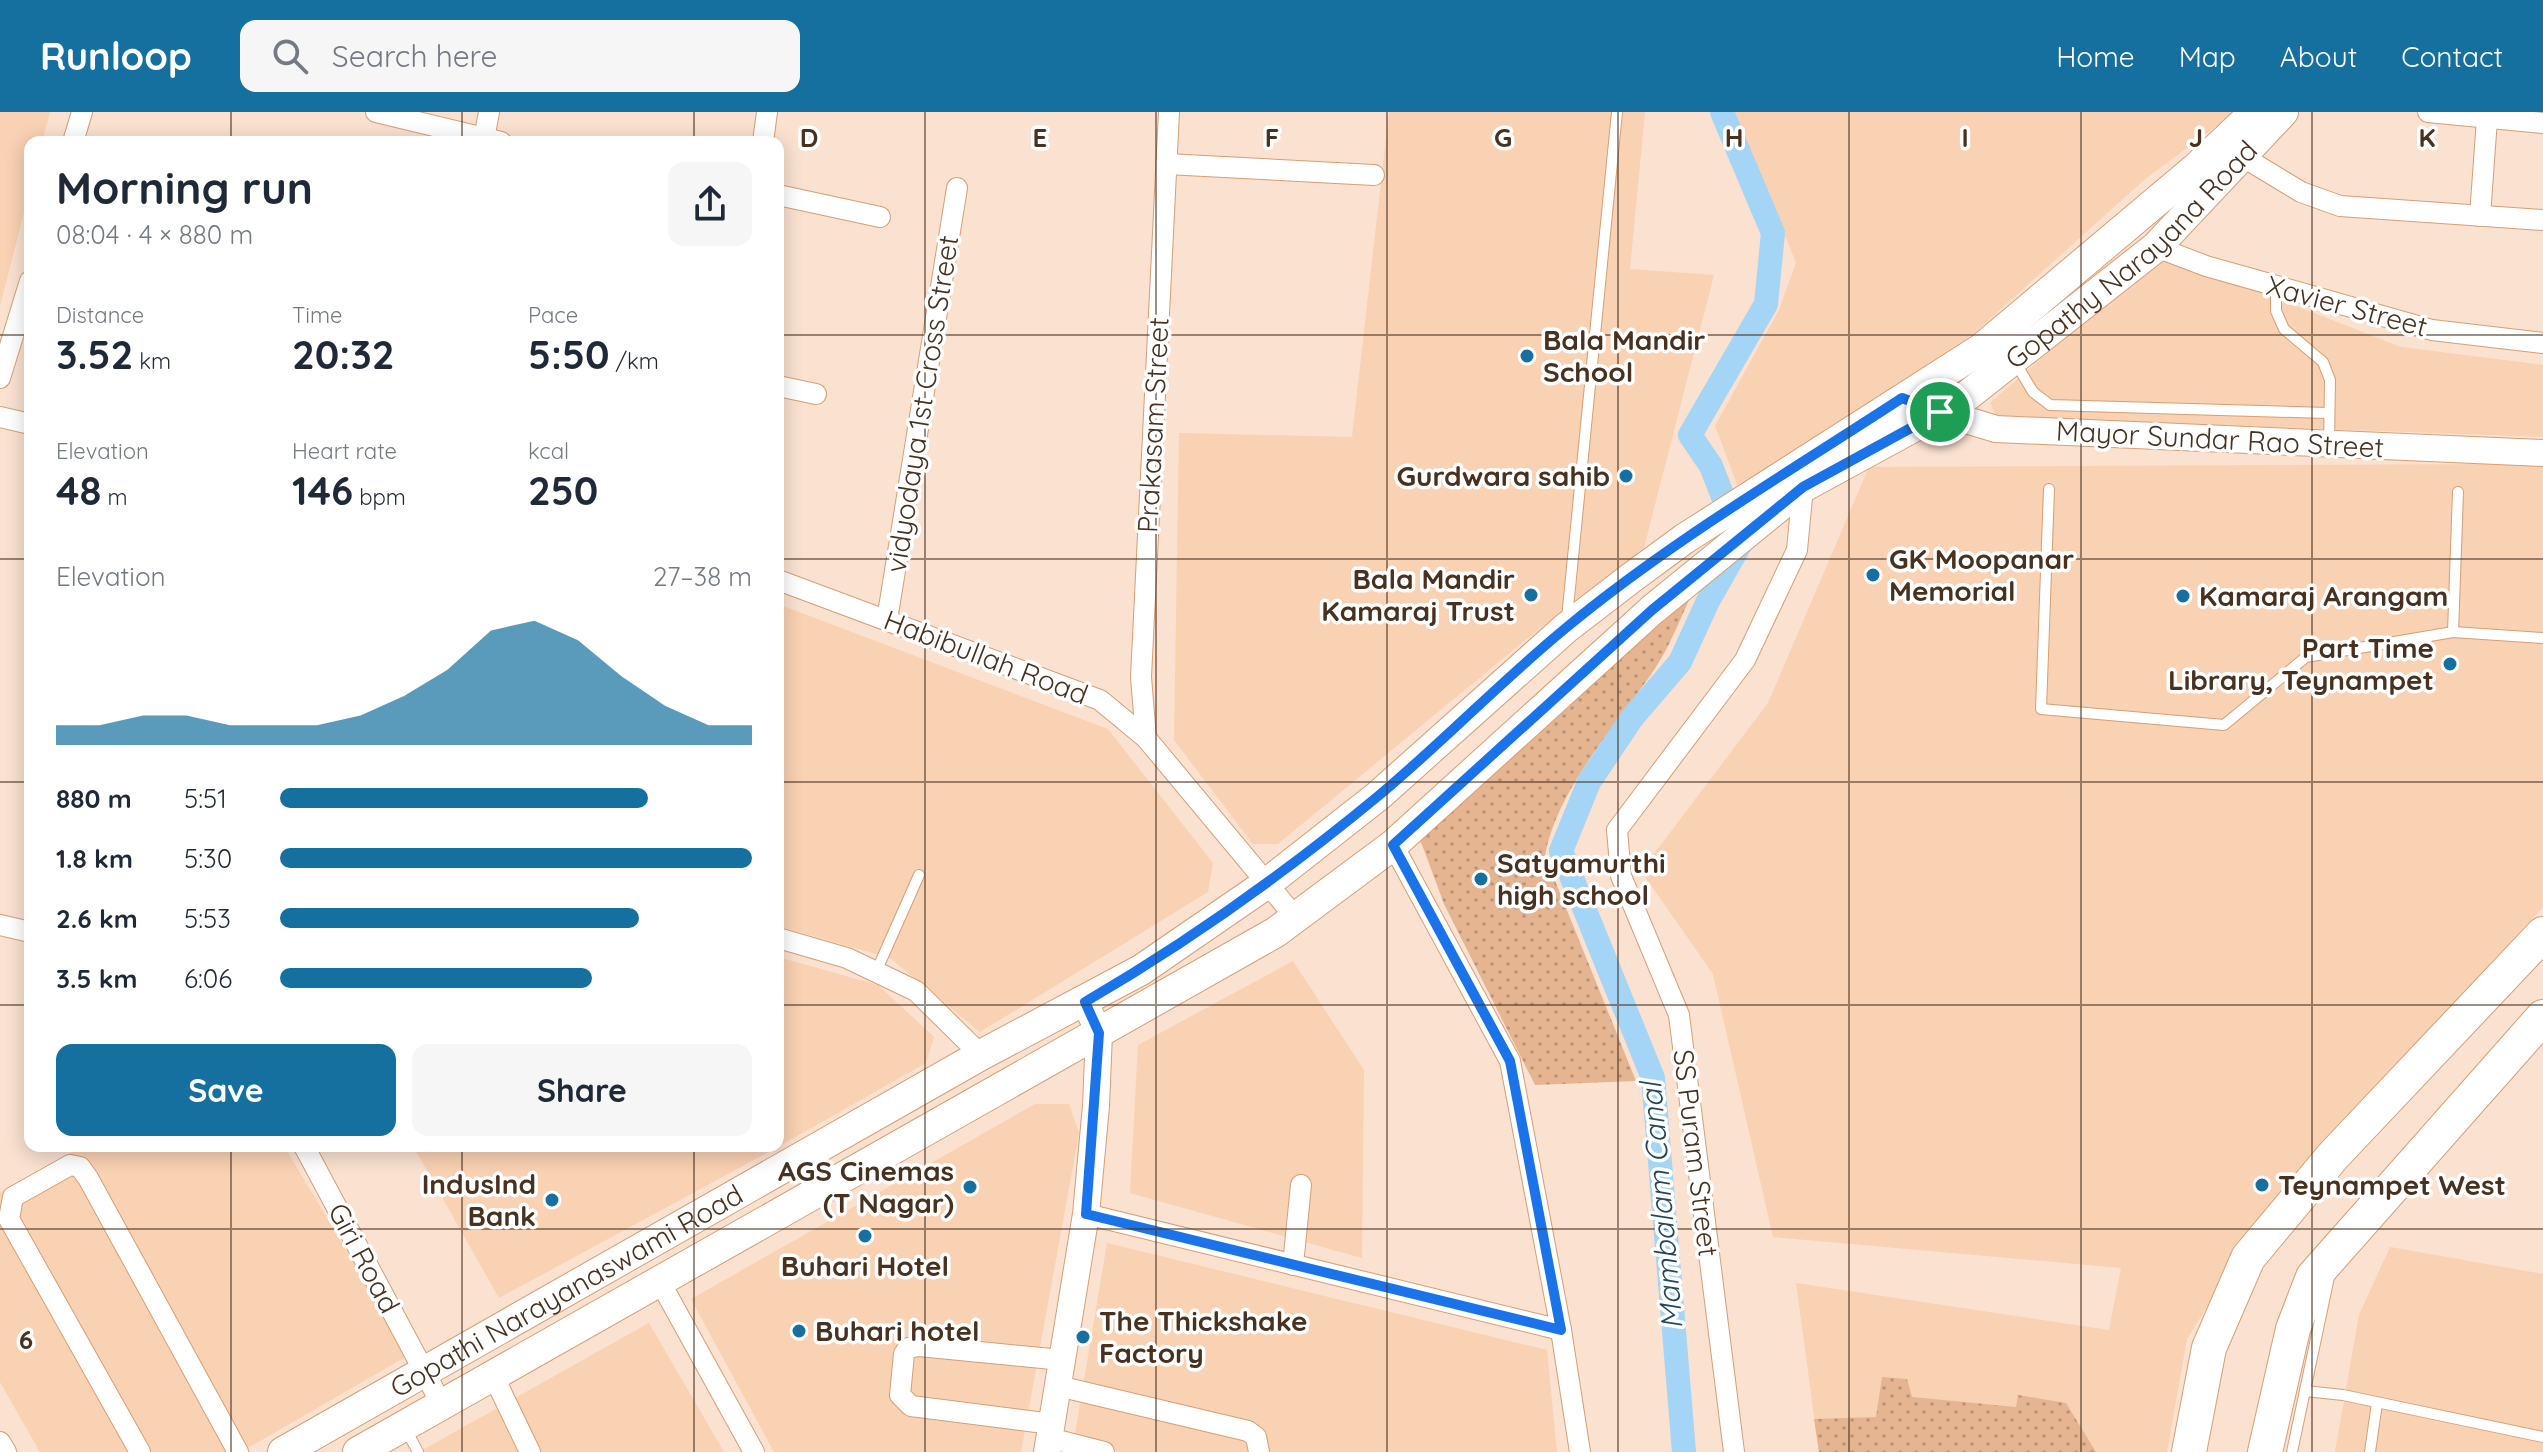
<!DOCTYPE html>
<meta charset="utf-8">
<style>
body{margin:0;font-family:Quicksand,sans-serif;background:#f6f6f7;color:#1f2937;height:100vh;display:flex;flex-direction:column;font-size:30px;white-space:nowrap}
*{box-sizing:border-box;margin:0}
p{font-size:26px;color:#747a83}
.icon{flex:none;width:44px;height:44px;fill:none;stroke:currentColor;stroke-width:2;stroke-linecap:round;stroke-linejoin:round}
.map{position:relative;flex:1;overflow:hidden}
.drawer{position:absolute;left:24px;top:24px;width:760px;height:1016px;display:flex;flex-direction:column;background:#fff;border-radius:16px;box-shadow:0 4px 20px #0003}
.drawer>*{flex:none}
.pin{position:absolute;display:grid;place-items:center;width:68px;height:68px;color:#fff;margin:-34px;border:4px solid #fff;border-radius:50%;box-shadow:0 2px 8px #0007}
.round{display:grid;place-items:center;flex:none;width:84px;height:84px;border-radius:16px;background:#f6f6f7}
.headline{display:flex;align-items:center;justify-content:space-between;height:136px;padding:0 32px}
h1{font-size:44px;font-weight:700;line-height:60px}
.figures{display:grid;grid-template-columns:repeat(3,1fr);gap:12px;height:136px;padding:8px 32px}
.figures div{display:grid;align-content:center}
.figures b{font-size:40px;font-weight:700}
.figures small{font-size:22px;font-weight:400}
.figures p{font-size:22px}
.chart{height:224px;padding:16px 32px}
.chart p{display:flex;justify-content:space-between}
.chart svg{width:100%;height:144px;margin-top:8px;fill:#15709f;opacity:.7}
.button{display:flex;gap:16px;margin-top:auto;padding:16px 32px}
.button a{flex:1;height:92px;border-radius:16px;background:#15709f;color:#fff;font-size:32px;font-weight:700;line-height:92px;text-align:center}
.button a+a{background:#f6f6f7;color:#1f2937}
ul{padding:0 32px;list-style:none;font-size:26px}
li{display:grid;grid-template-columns:128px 96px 1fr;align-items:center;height:60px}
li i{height:20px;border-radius:10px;background:#15709f}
header{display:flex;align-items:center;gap:48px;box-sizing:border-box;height:112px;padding:0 40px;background:#15709f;color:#fff}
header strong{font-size:38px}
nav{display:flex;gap:44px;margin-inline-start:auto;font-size:28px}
.search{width:560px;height:72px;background:#f6f6f7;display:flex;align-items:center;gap:20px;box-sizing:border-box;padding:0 28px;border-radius:16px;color:#747a83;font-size:30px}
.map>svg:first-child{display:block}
.built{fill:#f9d1b3}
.garden{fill:url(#garden-dots)}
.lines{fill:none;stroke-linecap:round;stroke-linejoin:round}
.canal{stroke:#a4d5f6;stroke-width:24}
.service-casing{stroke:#d89e73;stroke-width:12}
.minor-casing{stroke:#d89e73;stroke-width:22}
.tertiary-casing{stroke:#d89e73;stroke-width:28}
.secondary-casing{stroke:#d89e73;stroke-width:32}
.primary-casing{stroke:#d89e73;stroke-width:36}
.service{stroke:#fff;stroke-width:10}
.minor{stroke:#fff;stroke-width:20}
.tertiary{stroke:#fff;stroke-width:26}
.secondary{stroke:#fff;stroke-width:30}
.primary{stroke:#fff;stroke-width:34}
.route-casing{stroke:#fff;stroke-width:16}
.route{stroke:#1a73e8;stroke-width:10}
.grid{fill:none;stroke:#48311f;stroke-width:2;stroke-opacity:0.55}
.poi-dot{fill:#15709f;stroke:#fff;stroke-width:3}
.labels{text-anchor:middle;stroke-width:7;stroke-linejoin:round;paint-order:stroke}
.street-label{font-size:28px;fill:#48311f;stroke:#fff}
.poi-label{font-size:28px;font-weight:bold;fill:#48311f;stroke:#fff;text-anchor:start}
.water-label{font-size:30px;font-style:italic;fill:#20455c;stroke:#fff}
.grid-label{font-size:26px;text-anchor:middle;font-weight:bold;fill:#48311f;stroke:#fff;stroke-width:7;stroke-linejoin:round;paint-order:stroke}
</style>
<header>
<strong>Runloop</strong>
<div class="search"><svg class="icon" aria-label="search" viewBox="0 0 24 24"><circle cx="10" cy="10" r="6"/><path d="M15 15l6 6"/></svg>Search here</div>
<nav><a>Home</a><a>Map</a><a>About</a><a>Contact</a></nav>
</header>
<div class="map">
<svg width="2543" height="1340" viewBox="0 0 2543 1340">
<defs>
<pattern id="garden-dots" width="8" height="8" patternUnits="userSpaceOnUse" patternTransform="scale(2)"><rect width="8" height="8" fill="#e5b592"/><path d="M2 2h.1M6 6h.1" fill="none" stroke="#bc9477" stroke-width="1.8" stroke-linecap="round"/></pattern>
</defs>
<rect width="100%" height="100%" fill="#fae1d0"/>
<g class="built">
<path d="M 0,0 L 50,0 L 42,30 L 30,30 L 30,77 L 0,194 Z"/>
<path d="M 1389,0 L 1645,0 L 1630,157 L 1714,163 L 1639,455 L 1541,515 L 1278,732 L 1253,732 L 1174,628 L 1179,321 L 1352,325 Z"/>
<path d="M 1735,0 L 2235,0 L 2144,68 L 1973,222 L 1872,295 L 1738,375 L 1715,314 L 1779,198 L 1796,151 Z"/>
<path d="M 2171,145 L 2401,235 L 2543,253 L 2543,325 L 1997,305 L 1990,291 L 2152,150 Z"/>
<path d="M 2513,352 L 2543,355 L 2543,795 L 2259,1110 L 2187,1227 L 2167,1340 L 1819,1340 L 1796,1171 L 2109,1218 L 2121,1156 L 1773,1125 L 1713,862 L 1641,759 L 1768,591 L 1869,355 Z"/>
<path d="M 778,492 L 1108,617 L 1213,751 L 1208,780 L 980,920 L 890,846 L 778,814 Z"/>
<path d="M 778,845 L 878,873 L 934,925 L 926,951 L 774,1037 L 499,1186 L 413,1034 L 778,1034 Z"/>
<path d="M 1293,849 L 1364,958 L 1362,1146 L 1130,1081 L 1138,933 Z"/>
<path d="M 1035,992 L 1069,992 L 1079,1021 L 1021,1340 L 774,1340 L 691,1187 Z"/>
<path d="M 82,1034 L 284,1034 L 409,1243 L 241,1340 L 40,1340 L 0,1270 L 0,1080 Z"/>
<path d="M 1107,1131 L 1547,1238 L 1557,1340 L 1072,1340 Z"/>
<path d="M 2390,1135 L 2543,1162 L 2543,1340 L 2335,1340 L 2359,1203 Z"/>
<path d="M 649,1211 L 724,1340 L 419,1340 Z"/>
</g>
<g class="garden">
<path d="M 1695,475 C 1682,502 1671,533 1654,558 C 1617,613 1556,678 1545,744 L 1636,969 L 1535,973 L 1444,792 L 1418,722 Z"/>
<path d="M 1882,1265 L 1907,1267 L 1912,1285 L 2016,1295 L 2018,1283 L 2066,1291 L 2096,1340 L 1819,1340 L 1814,1307 L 1876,1305 Z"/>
</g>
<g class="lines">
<path class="canal" d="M 1684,1340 L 1653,966 L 1561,739 L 1589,670 L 1632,606 L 1680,550 L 1708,489 L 1741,431 L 1711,354 L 1690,323 L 1766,192 L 1773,121 L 1722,0"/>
<defs>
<g id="service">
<path d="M 2276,175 L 2276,199 L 2284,217 L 2323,250 L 2330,268 L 2329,332"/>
<path d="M 2015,250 L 2033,280 L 2050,293 L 2327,301"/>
<path d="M 2049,377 L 2041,597 L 2224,613 L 2306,545 L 2453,520"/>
<path d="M 2458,380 L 2453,520 L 2543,526"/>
<path d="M 1567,506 L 1617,0"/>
<path d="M 30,539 L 30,538"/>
<path d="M 876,860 L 919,763"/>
<path d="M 2305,1279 L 2343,1283 L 2543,1325"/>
<path d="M 405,1316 L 418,1340"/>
<path d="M 2292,1340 L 2329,1165"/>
<path d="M 2370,1340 L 2377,1291"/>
</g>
<g id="minor">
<path d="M 376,0 L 501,30"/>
<path d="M 2428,0 L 2543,11"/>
<path d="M 484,27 L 489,0"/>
<path d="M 73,30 L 82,0"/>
<path d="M 763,30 L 767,0"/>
<path d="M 2240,43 L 2301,80 L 2340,94 L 2543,108"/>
<path d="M 1166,52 L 1374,63"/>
<path d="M 778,83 L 880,105"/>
<path d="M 2480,104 L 2487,7"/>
<path d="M 2156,135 L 2206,154 L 2432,218 L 2543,231"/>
<path d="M 0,266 L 30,169"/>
<path d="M 778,274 L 816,282"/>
<path d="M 0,305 L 30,312"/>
<path d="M 778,468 L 1100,588 L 1146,626 L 1295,805"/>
<path d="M 887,508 L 957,76"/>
<path d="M 1146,626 L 1141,565 L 1169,0"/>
<path d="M 1393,733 L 1510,949 L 1561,1218 L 1580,1340"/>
<path d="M 0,813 L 30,820"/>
<path d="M 778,826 L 847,846 L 916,879 L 981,943"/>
<path d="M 304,1034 L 442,1293"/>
<path d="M 1086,1102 L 1561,1218"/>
<path d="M 1293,1153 L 1301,1073"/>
<path d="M 659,1168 L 754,1340"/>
<path d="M 493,1263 L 530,1340"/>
<path d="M 1058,1274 L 1248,1319 L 1256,1325 L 1259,1340"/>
<path d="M 1052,1312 L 911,1294 L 900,1283 L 904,1242 L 908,1236 L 919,1234 L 1062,1248"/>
<path d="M 1049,1326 L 1104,1340"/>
<path d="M 0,1330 L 6,1340"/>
<path d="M 140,1340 L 9,1107 L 13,1085 L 70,1053 L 80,1055 L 88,1066 L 238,1340"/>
<path d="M 1734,1340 L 1679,903 L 1621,764 L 1617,718 L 1745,548 L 1797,438 L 1803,375"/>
</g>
<g id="tertiary">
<path d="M 1927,296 L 1996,317 L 2543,341"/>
<path d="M 1047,1340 L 1086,1102 L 1096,994 L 1099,921 L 1085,890"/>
</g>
<g id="secondary">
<path id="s1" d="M 283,1340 L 981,943 L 1141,858 L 1266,772 L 1378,684 L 1566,516 L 1631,466 L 1684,427 L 1981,237 L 2196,56 L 2255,0"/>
<path id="s2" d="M 358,1340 L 1276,820 L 1393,733 L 1652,498 L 1803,375 L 1959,290 L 2156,135 L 2283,0"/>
</g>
<g id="primary">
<path d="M 2189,1340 L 2209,1236 L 2248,1146 L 2333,1044 L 2543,822"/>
<path d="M 2265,1340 L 2293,1217 L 2313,1165 L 2543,905"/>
</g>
</defs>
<use href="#service" class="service-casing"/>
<use href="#minor" class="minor-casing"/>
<use href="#tertiary" class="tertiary-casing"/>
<use href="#secondary" class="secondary-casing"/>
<use href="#primary" class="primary-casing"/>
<use href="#service" class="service"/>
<use href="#minor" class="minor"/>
<use href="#tertiary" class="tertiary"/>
<use href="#secondary" class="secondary"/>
<use href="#primary" class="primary"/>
</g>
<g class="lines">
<defs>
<path id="route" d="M 1902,286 L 1940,300 L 1803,375 L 1652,498 L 1393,733 L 1510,949 L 1561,1218 L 1086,1102 L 1099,921 L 1085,890 C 1188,830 1285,761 1377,685 C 1442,631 1501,569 1567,515 C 1671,429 1789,360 1902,286 Z"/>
</defs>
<use href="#route" class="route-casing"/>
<use href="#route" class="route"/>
</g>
<path class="grid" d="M 231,0 L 231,30M 462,0 L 462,30M 694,0 L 694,30M 925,0 L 925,1340M 1156,0 L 1156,1340M 1387,0 L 1387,1340M 1618,0 L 1618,1340M 1849,0 L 1849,1340M 2081,0 L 2081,1340M 2312,0 L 2312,1340M 0,223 L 30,223M 778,223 L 2543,223M 0,447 L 30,447M 778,447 L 2543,447M 0,670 L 30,670M 778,670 L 2543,670M 0,893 L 30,893M 778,893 L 2543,893M 231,1034 L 231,1340M 462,1034 L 462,1340M 694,1034 L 694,1340M 0,1117 L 2543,1117"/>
<g class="poi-dot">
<circle cx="1527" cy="244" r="8"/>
<circle cx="1626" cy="364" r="8"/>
<circle cx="1873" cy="463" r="8"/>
<circle cx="1531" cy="483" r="8"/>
<circle cx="2183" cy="484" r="8"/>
<circle cx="2450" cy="552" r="8"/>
<circle cx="1481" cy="767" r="8"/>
<circle cx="2262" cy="1073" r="8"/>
<circle cx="970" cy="1075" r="8"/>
<circle cx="552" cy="1088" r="8"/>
<circle cx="865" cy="1124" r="8"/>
<circle cx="799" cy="1219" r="8"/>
<circle cx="1083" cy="1225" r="8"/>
</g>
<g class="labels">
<g class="street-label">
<text dy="10" stroke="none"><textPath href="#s2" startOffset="2150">Gopathy Narayana Road</textPath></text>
<text transform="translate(2347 194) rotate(15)" y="10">Xavier Street</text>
<text transform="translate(922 292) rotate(-81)" y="10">vidyodaya 1st Cross Street</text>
<text transform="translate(1153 313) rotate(-87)" y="10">Prakasam Street</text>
<text transform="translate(2220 327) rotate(3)" y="10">Mayor Sundar Rao Street</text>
<text transform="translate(986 545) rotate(21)" y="10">Habibullah Road</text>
<text transform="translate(1696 1041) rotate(83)" y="10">SS Puram Street</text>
<text transform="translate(364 1146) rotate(62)" y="10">Giri Road</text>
<text dy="10" stroke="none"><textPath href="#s1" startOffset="326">Gopathi Narayanaswami Road</textPath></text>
</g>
<g class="poi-label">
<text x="1543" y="238">Bala Mandir<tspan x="1543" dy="32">School</tspan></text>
<text x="1610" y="374" text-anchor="end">Gurdwara sahib</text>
<text x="1889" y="457">GK Moopanar<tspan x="1889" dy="32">Memorial</tspan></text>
<text x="1515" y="477" text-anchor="end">Bala Mandir<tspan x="1515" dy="32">Kamaraj Trust</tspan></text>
<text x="2199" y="494">Kamaraj Arangam</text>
<text x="2434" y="546" text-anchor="end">Part Time<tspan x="2434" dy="32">Library, Teynampet</tspan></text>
<text x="1497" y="761">Satyamurthi<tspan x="1497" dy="32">high school</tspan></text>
<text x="954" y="1069" text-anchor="end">AGS Cinemas<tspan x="954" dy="32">(T Nagar)</tspan></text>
<text x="536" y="1082" text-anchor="end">IndusInd<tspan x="536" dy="32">Bank</tspan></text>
<text x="2278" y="1083">Teynampet West</text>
<text x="865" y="1164" text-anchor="middle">Buhari Hotel</text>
<text x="1099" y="1219">The Thickshake<tspan x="1099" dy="32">Factory</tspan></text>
<text x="815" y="1229">Buhari hotel</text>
</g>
<g class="water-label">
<text transform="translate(1662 1094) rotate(-95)" y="10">Mambalam Canal</text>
</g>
</g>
<g class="grid-label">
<text x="809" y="35">D</text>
<text x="1040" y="35">E</text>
<text x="1272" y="35">F</text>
<text x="1503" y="35">G</text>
<text x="1734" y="35">H</text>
<text x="1965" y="35">I</text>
<text x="2196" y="35">J</text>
<text x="2427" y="35">K</text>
<text x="26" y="1237">6</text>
</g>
</svg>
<div class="pin" style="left:1940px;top:300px;background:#1e9e55"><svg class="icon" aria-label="arrive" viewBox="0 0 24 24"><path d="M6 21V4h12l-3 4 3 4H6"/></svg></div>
<section class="drawer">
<div class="headline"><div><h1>Morning run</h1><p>08:04 · 4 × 880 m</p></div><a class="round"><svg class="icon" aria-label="share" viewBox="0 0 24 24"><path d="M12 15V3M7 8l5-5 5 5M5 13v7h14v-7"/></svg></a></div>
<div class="figures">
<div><p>Distance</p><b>3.52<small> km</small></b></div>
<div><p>Time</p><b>20:32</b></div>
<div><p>Pace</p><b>5:50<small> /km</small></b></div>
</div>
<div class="figures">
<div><p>Elevation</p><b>48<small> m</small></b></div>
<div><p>Heart rate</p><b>146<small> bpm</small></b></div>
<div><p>kcal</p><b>250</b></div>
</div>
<div class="chart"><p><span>Elevation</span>27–38 m</p>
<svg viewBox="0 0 160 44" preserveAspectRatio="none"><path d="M0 44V38L10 38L20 35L30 35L40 38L50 38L60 38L70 35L80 29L90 21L100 9L110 6L120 12L130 23L140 32L150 38L160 38V44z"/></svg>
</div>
<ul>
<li><b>880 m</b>5:51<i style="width:78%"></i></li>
<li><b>1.8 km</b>5:30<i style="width:100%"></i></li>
<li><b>2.6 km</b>5:53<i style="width:76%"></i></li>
<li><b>3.5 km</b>6:06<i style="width:66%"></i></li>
</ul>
<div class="button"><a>Save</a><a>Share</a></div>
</section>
</div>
